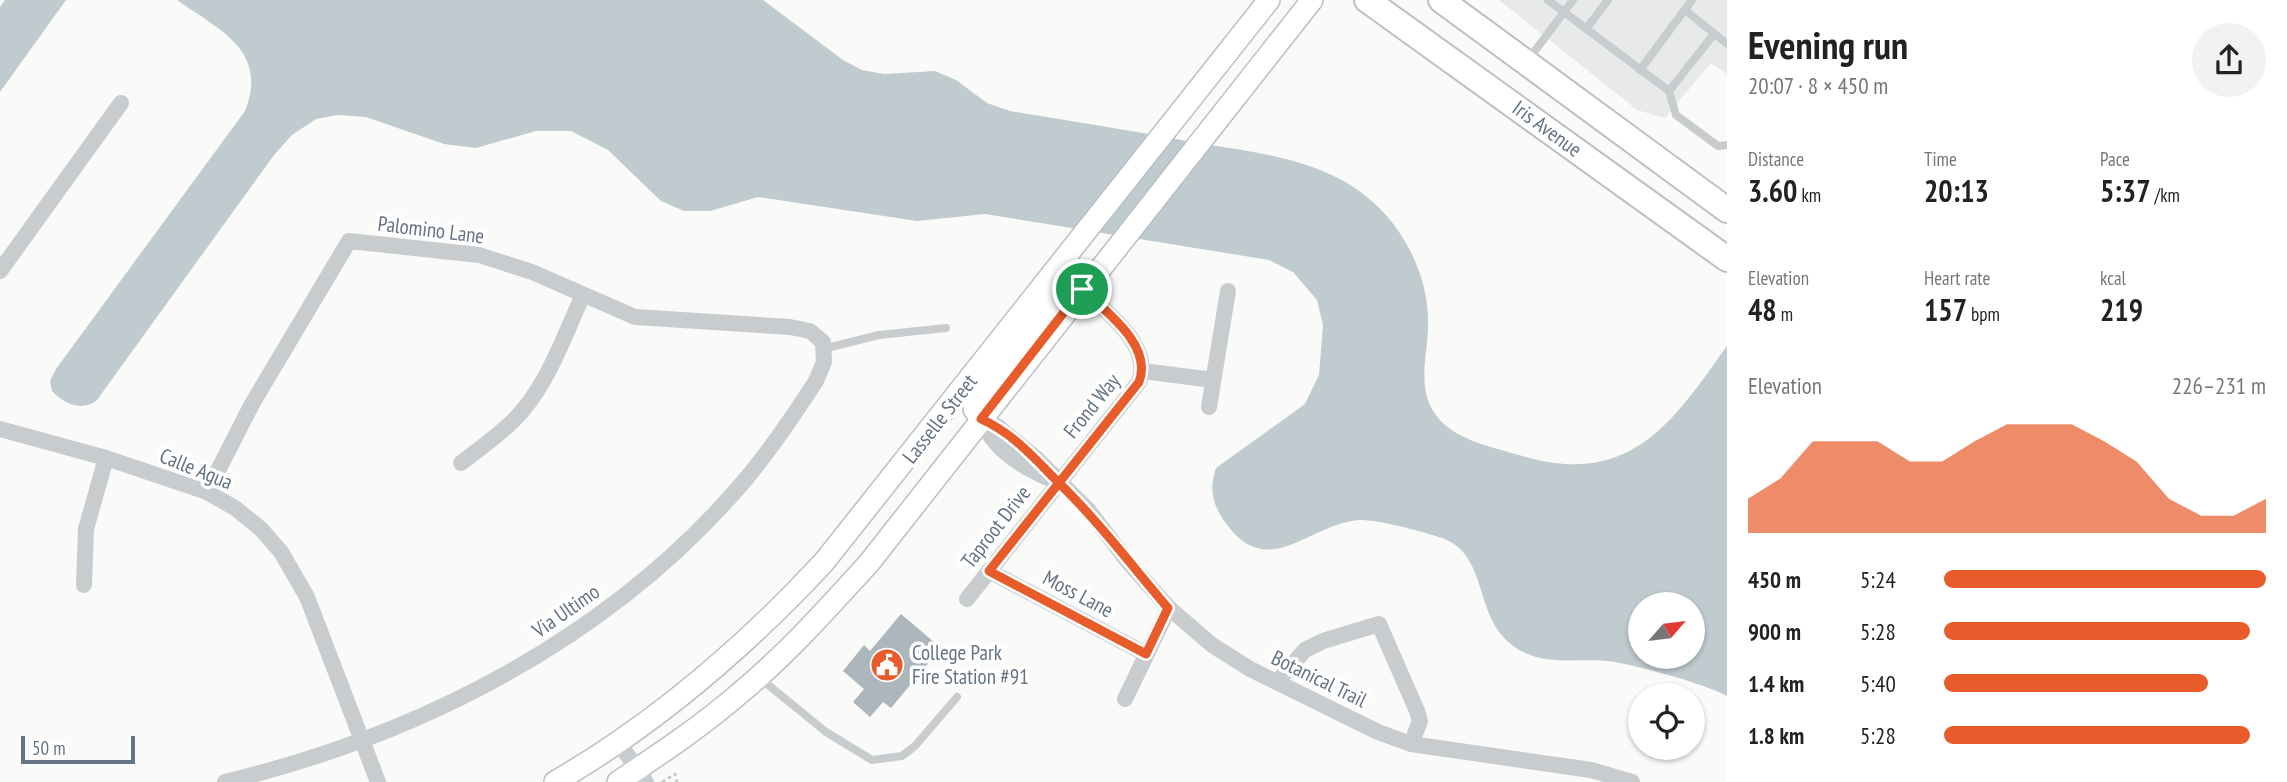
<!DOCTYPE html>
<meta charset="utf-8">
<style>
body{margin:0;font-family:"PT Sans Narrow",sans-serif;background:#f2f2f2;color:#222;height:100vh;display:flex;flex-direction:column;font-size:26px;white-space:nowrap}
*{box-sizing:border-box;margin:0}
p{font-size:23px;color:#767676}
.icon{flex:none;width:38px;height:38px;fill:none;stroke:currentColor;stroke-width:2;stroke-linecap:round;stroke-linejoin:round}
.map{position:relative;flex:1;overflow:hidden}
.drawer{display:flex;flex-direction:column;background:#fff;width:560px}
.drawer>*{flex:none}
.needle{width:46px;rotate:62deg}
.fabs{position:absolute;left:1628px;top:592px;display:grid;gap:14px}
.fabs a{display:grid;place-items:center;width:77px;height:77px;border-radius:50%;background:#fff;box-shadow:0 2px 5px #0004;font-size:35px}
.scale{position:absolute;left:21px;bottom:18px;width:114px;box-sizing:border-box;padding-left:7px;border:4px solid #647483;border-top:0;font-size:19px;line-height:24px;white-space:nowrap;color:#647483;-webkit-text-stroke:5px #fff;paint-order:stroke}
.pin{position:absolute;display:grid;place-items:center;width:60px;height:60px;color:#fff;margin:-30px;border:4px solid #fff;border-radius:50%;box-shadow:0 2px 7px #0007}
.round{display:grid;place-items:center;flex:none;width:74px;height:74px;border-radius:37px;background:#f2f2f2}
.summary{display:flex;align-items:center;justify-content:space-between;height:119px;padding:0 21px}
h1{font-size:38px;font-weight:800;line-height:52px}
.figures{display:grid;grid-template-columns:repeat(3,1fr);gap:10px;height:119px;padding:7px 21px}
.figures div{display:grid;align-content:center}
.figures b{font-size:30px;font-weight:800}
.figures small{font-size:19px;font-weight:400}
.figures p{font-size:19px}
.chart{height:196px;padding:14px 21px}
.chart p{display:flex;justify-content:space-between}
.chart svg{width:100%;height:126px;margin-top:7px;fill:#e75c2a;opacity:.7}
ul{padding:0 21px;list-style:none;font-size:23px}
li{display:grid;grid-template-columns:112px 84px 1fr;align-items:center;height:52px}
li i{height:18px;border-radius:9px;background:#e75c2a}
main{display:flex;flex:1;min-height:0}
.map>svg:first-child{display:block}
.built{fill:#e8e9e9}
.water{fill:#c0cbcf;fill-rule:evenodd}
.building{fill:#aeb6bd}
.lines{fill:none;stroke-linecap:round;stroke-linejoin:round}
.secondary-casing{stroke:#babfc4;stroke-width:24}
.primary-casing{stroke:#bbbfc3;stroke-width:28}
.path{stroke:#c1c4c6;stroke-width:2.5;stroke-dasharray:3.5 3.5;stroke-linecap:butt}
.lane{stroke:#c8cccf;stroke-width:8}
.street{stroke:#c8cccf;stroke-width:16}
.secondary{stroke:#fff;stroke-width:21}
.primary{stroke:#fff;stroke-width:24}
.route-casing{stroke:#fff;stroke-width:14}
.route{stroke:#e75c2a;stroke-width:9}
.labels{text-anchor:middle;stroke-width:7;stroke-linejoin:round;paint-order:stroke}
.street-label{font-size:21px;fill:#647483;stroke:#fff}
.poi-label{font-size:21px;fill:#647483;stroke:#fff;text-anchor:start}
</style>
<main>
<div class="map">
<svg width="1727" height="782" viewBox="0 0 1727 782">
<rect width="100%" height="100%" fill="#fafaf8"/>
<path class="built" d="M 1499,0 L 1727,0 L 1727,74 L 1711,63 L 1665,118 L 1637,110 Z"/>
<g class="water">
<path d="M 5,0 L 66,0 L 0,92 L 0,7 Z"/>
<path d="M 177,0 L 763,0 L 843,60 L 862,70 L 884,74 L 935,71 L 956,80 L 987,103 L 1010,111 C 1069,121 1128,130 1187,141 C 1248,152 1317,156 1367,197 C 1403,226 1428,274 1428,321 C 1429,347 1418,379 1430,405 C 1441,431 1472,442 1498,449 C 1516,454 1536,461 1555,463 C 1643,474 1682,408 1727,346 L 1727,696 C 1702,683 1649,669 1620,663 C 1584,655 1544,670 1512,645 C 1473,615 1489,555 1442,538 C 1424,532 1377,519 1359,520 C 1308,524 1268,583 1225,522 C 1212,504 1209,488 1216,468 L 1305,404 L 1319,375 L 1323,325 L 1317,300 L 1293,272 L 1269,260 L 985,214 L 917,221 L 758,197 L 710,211 L 684,211 L 661,201 L 608,150 L 571,131 L 536,131 L 476,148 L 444,144 L 366,117 L 338,115 L 316,119 L 292,135 L 274,155 L 97,400 C 83,412 64,404 52,391 L 50,381 L 56,369 L 245,111 C 269,50 219,30 177,0 ZM 1640,604 L 1692,604 L 1692,656 L 1640,656 Z"/>
</g>
<path class="building" d="M 901,614 L 941,648 L 891,708 L 883,702 L 870,717 L 853,702 L 864,689 L 843,671 L 864,645 L 870,651 Z"/>
<g class="lines">
<defs>
<g id="secondary">
<path d="M 981,419 L 974,409 L 975,398 L 1059,291 L 1065,279 L 1068,263"/>
<path d="M 555,782 C 657,723 744,648 824,562 L 1269,0"/>
<path d="M 618,782 C 660,754 702,726 740,693 C 787,654 828,608 869,563 L 1312,0"/>
</g>
<g id="primary">
<path d="M 1367,0 L 1727,259"/>
<path d="M 1441,0 L 1727,210"/>
</g>
</defs>
<use href="#secondary" class="secondary-casing"/>
<use href="#primary" class="primary-casing"/>
<path class="path" d="M 662,782 L 675,774 L 677,782"/>
<g class="lane">
<path d="M 1548,0 L 1669,91 L 1714,34"/>
<path d="M 1685,10 L 1727,44"/>
<path d="M 1586,29 L 1608,0"/>
<path d="M 1528,60 L 1573,0"/>
<path d="M 1640,70 L 1692,0"/>
<path d="M 1669,91 L 1676,115 L 1718,146 L 1727,145"/>
<path d="M 823,349 L 879,335 L 946,328"/>
<path d="M 761,679 L 826,732 L 872,760 L 902,756 L 915,746 L 957,697"/>
</g>
<g class="street">
<path d="M 0,271 L 121,103"/>
<path d="M 1143,371 L 1213,380"/>
<path d="M 1209,407 L 1228,291"/>
<path d="M 981,419 L 997,426 L 1037,459 L 1089,511 L 1128,562 L 1169,608 L 1212,645 L 1250,669 L 1378,732 L 1411,744 L 1591,770 L 1632,782"/>
<path d="M 981,419 C 993,449 1023,468 1053,480"/>
<path d="M 0,429 L 106,458 L 207,492 L 235,508 L 261,529 L 281,552 L 307,597 L 378,782"/>
<path d="M 461,463 C 478,450 496,437 512,422 C 547,388 563,338 583,295"/>
<path d="M 207,492 L 252,404 L 349,241 L 479,255 L 532,272 L 635,317 L 790,327 L 810,331 L 823,342 L 824,362 L 816,381 C 794,415 771,449 745,480 C 612,637 423,734 225,782"/>
<path d="M 989,571 L 1146,654"/>
<path d="M 84,585 L 86,529 L 106,458"/>
<path d="M 967,599 L 1139,382 C 1153,345 1106,312 1082,289"/>
<path d="M 1277,682 L 1305,650 L 1323,641 L 1379,624 L 1417,711 L 1420,721 L 1411,744"/>
<path d="M 1125,699 L 1169,608"/>
<path d="M 619,743 L 646,782"/>
</g>
<use href="#secondary" class="secondary"/>
<use href="#primary" class="primary"/>
</g>
<g class="lines">
<defs>
<path id="route" d="M 1082,289 L 981,419 C 1013,433 1035,459 1059,483 C 1099,522 1132,566 1168,608 L 1146,654 L 989,571 L 1139,382 C 1153,345 1106,312 1082,289"/>
</defs>
<use href="#route" class="route-casing"/>
<use href="#route" class="route"/>
</g>
<defs>
<symbol id="civic-disc" viewBox="-11 -11 22 22"><circle r="9.5" fill="#e75c2a" stroke="#fff"/><path d="M-.6-6.5H3V-4.5H.6V-3L4-1V1h2V6H-6V1h2V-1L-.6-3ZM-1.2 2.5V6h2.4V2.5Z" fill="#fff"/></symbol>
</defs>
<g fill-rule="evenodd">
<use href="#civic-disc" x="868" y="646" width="38" height="38"/>
</g>
<g class="labels">
<g class="street-label">
<text transform="translate(1547 129) rotate(36)" y="7">Iris Avenue</text>
<text transform="translate(431 230) rotate(7)" y="7">Palomino Lane</text>
<text transform="translate(1092 406) rotate(-51)" y="7">Frond Way</text>
<text transform="translate(940 419) rotate(-52)" y="7">Lasselle Street</text>
<text transform="translate(196 469) rotate(22)" y="7">Calle Agua</text>
<text transform="translate(996 527) rotate(-52)" y="7">Taproot Drive</text>
<text transform="translate(1078 594) rotate(28)" y="7">Moss Lane</text>
<text transform="translate(566 611) rotate(-35)" y="7">Via Ultimo</text>
<text transform="translate(1319 679) rotate(26)" y="7">Botanical Trail</text>
</g>
<g class="poi-label">
<text x="912" y="660">College Park<tspan x="912" dy="24">Fire Station #91</tspan></text>
</g>
</g>
</svg>
<div class="fabs">
<a><svg class="needle" viewBox="-14 -14 28 28"><path d="M0-13l5 13h-10z" fill="#e53935"/><path d="M0 13l5-13h-10z" fill="#767676"/></svg></a>
<a><svg class="icon" aria-label="locate" viewBox="0 0 24 24"><circle cx="12" cy="12" r="6"/><path d="M12 2v4M12 18v4M2 12h4M18 12h4"/></svg></a>
</div>
<div class="scale">50 m</div>
<div class="pin" style="left:1082px;top:289px;background:#1e9e55"><svg class="icon" aria-label="arrive" viewBox="0 0 24 24"><path d="M6 21V4h12l-3 4 3 4H6"/></svg></div>
</div>
<section class="drawer">
<div class="summary"><div><h1>Evening run</h1><p>20:07 · 8 × 450 m</p></div><a class="round"><svg class="icon" aria-label="share" viewBox="0 0 24 24"><path d="M12 15V3M7 8l5-5 5 5M5 13v7h14v-7"/></svg></a></div>
<div class="figures">
<div><p>Distance</p><b>3.60<small> km</small></b></div>
<div><p>Time</p><b>20:13</b></div>
<div><p>Pace</p><b>5:37<small> /km</small></b></div>
</div>
<div class="figures">
<div><p>Elevation</p><b>48<small> m</small></b></div>
<div><p>Heart rate</p><b>157<small> bpm</small></b></div>
<div><p>kcal</p><b>219</b></div>
</div>
<div class="chart"><p><span>Elevation</span>226–231 m</p>
<svg viewBox="0 0 160 44" preserveAspectRatio="none"><path d="M0 44V32L10 25L20 12L30 12L40 12L50 19L60 19L70 12L80 6L90 6L100 6L110 12L120 19L130 32L140 38L150 38L160 32V44z"/></svg>
</div>
<ul>
<li><b>450 m</b>5:24<i style="width:100%"></i></li>
<li><b>900 m</b>5:28<i style="width:95%"></i></li>
<li><b>1.4 km</b>5:40<i style="width:82%"></i></li>
<li><b>1.8 km</b>5:28<i style="width:95%"></i></li>
</ul>
</section>
</main>
